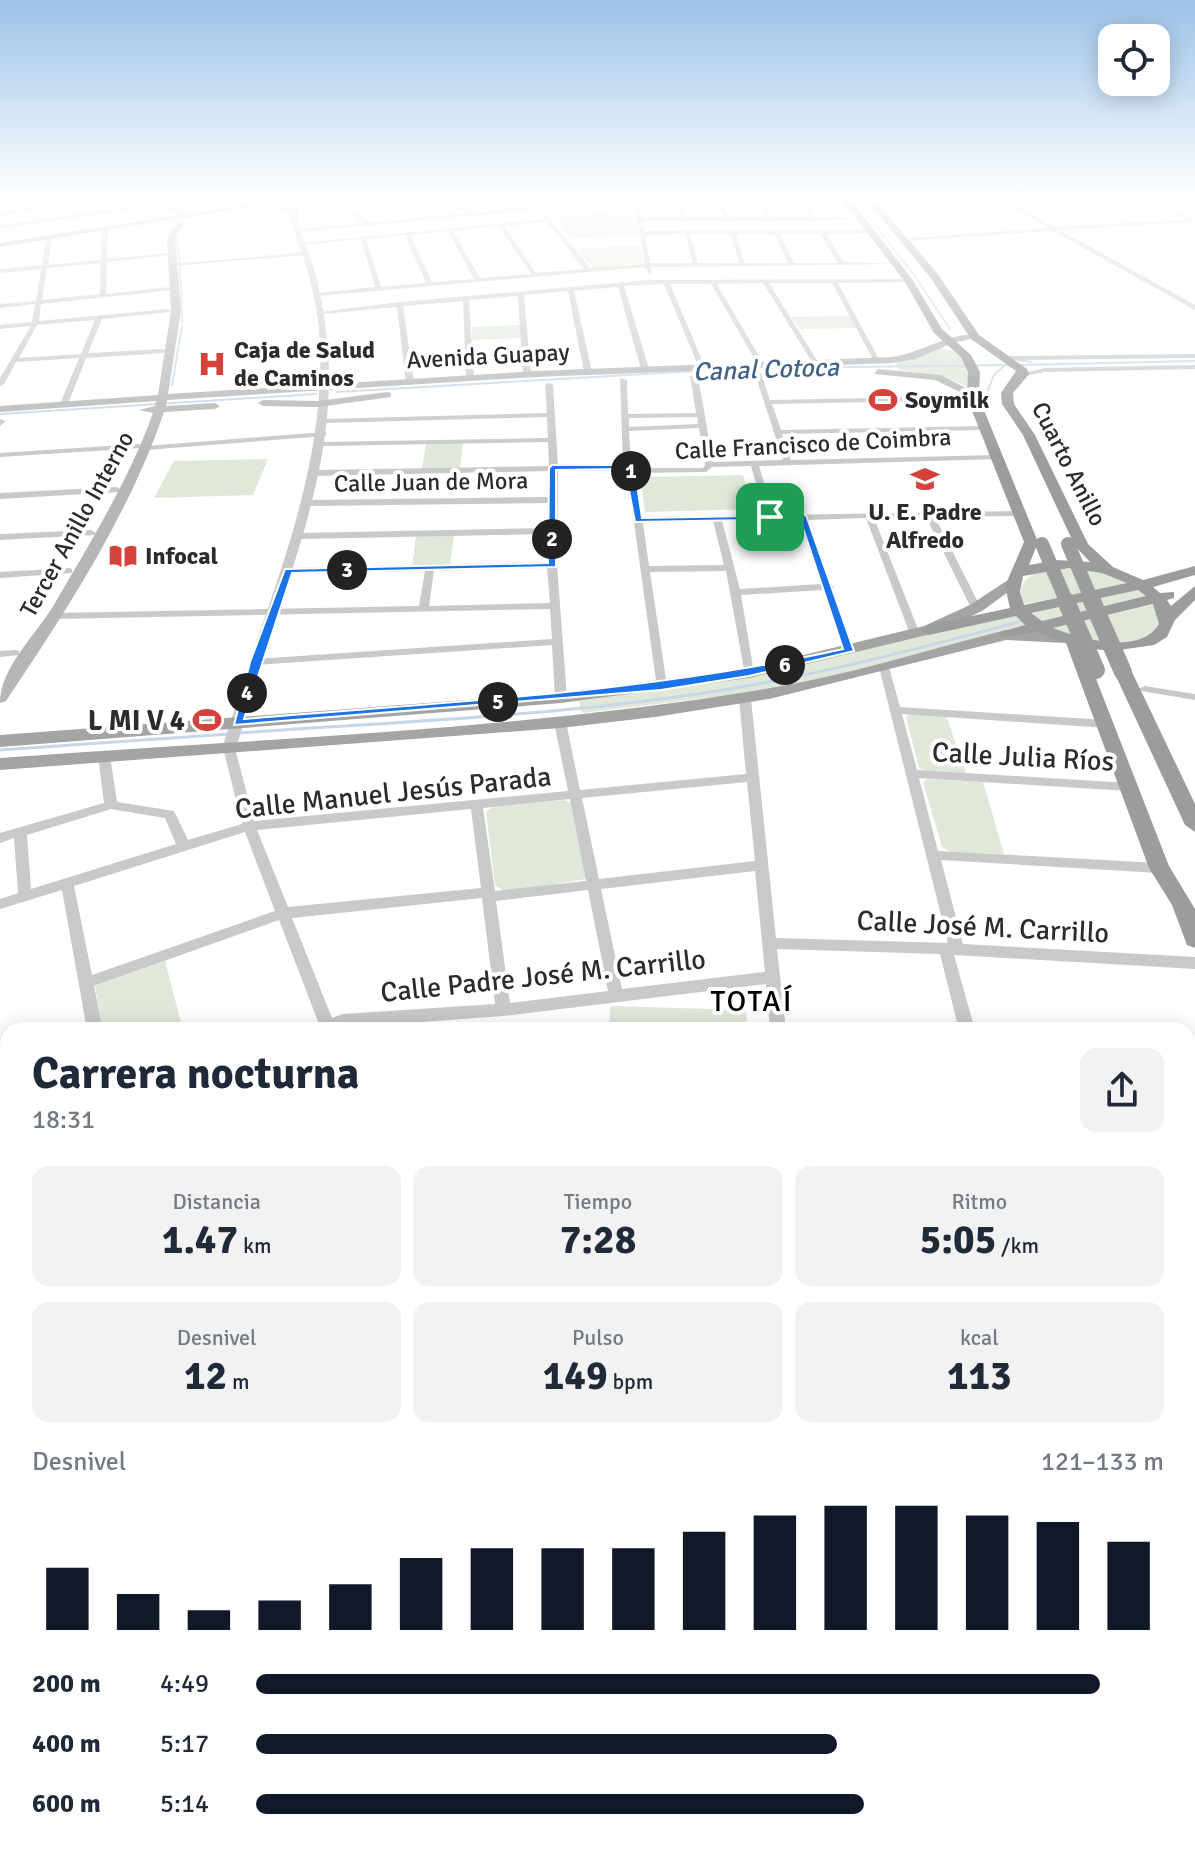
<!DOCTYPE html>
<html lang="es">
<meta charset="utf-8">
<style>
body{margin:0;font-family:Signika,sans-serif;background:#f2f2f3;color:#1f2937;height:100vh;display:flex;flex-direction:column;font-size:30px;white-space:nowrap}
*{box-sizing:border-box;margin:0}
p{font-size:26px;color:#747a83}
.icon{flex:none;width:44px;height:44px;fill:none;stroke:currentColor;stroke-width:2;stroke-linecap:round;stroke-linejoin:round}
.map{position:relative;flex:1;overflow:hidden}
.panel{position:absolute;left:0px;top:1022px;width:1196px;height:828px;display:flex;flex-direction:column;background:#fff;border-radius:24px 24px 0 0;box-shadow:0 4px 20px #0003}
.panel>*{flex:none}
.controls{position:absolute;left:1098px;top:24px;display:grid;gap:16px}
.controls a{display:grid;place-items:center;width:72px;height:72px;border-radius:16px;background:#fff;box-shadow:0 4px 20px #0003;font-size:40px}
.pin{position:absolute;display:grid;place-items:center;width:68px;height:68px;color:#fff;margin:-34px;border-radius:16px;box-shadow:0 4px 12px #0006}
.km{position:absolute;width:40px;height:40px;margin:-20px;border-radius:50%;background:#222;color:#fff;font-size:22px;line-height:40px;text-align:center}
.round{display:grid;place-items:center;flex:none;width:84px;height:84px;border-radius:16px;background:#f2f2f3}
.headline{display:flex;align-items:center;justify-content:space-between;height:136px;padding:0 32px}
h1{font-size:44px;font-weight:700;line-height:60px}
.metrics{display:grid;grid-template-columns:repeat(3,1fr);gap:12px;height:136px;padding:8px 32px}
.metrics div{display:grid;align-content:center;border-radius:16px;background:#f2f2f3;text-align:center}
.metrics b{font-size:40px;font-weight:700}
.metrics small{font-size:22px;font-weight:400}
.metrics p{font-size:22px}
.chart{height:224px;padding:16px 32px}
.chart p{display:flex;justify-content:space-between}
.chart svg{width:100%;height:144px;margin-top:8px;stroke:#111827;stroke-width:6}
ul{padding:0 32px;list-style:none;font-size:26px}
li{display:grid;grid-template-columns:128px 96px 1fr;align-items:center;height:60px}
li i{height:20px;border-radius:10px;background:#111827}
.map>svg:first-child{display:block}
.green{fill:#e0e8da}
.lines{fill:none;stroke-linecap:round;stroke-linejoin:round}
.stream-far2{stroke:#c7d7e7;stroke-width:2}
.stream-far1{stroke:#c7d7e7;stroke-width:3}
.stream{stroke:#c7d7e7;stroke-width:6}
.minor{fill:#c9c9c9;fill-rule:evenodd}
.tertiary{fill:#c9c9c9;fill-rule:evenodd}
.secondary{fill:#b6b6b6;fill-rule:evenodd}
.primary{fill:#a4a4a4;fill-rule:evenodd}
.trunk{fill:#9c9c9c;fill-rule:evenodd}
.trunk-bridge-far1{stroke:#9c9c9c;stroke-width:14}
.trunk-bridge{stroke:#9c9c9c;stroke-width:18}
.route{fill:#1a73e8;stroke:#fff;stroke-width:2;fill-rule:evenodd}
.labels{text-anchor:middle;stroke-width:8;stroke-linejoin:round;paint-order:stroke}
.far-poi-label{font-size:24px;font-weight:bold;fill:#2c2c2c;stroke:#fff;text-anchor:start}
.far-street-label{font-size:24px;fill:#2c2c2c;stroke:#fff}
.far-water-label{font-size:26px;font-style:italic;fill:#416486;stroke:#fff}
.poi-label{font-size:28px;font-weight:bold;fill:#2c2c2c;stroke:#fff;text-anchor:end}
.street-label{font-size:28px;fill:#2c2c2c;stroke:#fff}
.neighbourhood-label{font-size:30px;letter-spacing:2px;fill:#000;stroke:#fff}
</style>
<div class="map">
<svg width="1195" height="1850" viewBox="0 0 1195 1850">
<rect width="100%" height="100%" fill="#fff"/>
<g class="green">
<path d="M 635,209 L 638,234 L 571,239 L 552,216 Z"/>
<path d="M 639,245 L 644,263 L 594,268 L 575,249 Z"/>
<path d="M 850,316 L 857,328 L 799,329 L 791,317 Z"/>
<path d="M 520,325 L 521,338 L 472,340 L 472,327 Z"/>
<path d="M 941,348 L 960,352 L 969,372 L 969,388 L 943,376 L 899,370 L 895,361 L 917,359 Z"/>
<path d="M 426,443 L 463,443 L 460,468 L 422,469 Z"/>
<path d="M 268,459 L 253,495 L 154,498 L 174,461 Z"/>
<path d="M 743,475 L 754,509 L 645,512 L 640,477 Z"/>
<path d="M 454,535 L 450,566 L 412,566 L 416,536 Z"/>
<path d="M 1064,567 L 1101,571 L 1132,584 L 1023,604 C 1014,573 1040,572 1064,567 Z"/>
<path d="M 1141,589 L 1151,598 L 1039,622 L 1026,610 Z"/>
<path d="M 1156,604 L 1161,621 C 1139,658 1083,640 1051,628 Z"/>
<path d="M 1014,613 L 1026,625 L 865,669 L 756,692 L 582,713 L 579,701 L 761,675 Z"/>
<path d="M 911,714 L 946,715 L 966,773 L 926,771 L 919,768 L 906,717 Z"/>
<path d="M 928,779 L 983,782 L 1004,854 L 951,852 L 942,847 L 923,782 Z"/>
<path d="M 564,800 L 571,803 L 586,879 L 506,892 L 495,885 L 486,812 L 493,807 Z"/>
<path d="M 165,961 L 183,1030 L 103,1030 L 95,986 Z"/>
<path d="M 610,1006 L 746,1010 L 747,1030 L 609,1030 Z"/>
<path d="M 0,1622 L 8,1624 L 8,1748 L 0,1758 Z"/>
</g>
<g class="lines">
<g class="stream-far2">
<path d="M 853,198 L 913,273 L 950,329"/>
<path d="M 172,220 L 175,222"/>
<path d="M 176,238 L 180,262"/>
<path d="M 180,264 L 182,323"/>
<path d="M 1012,359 L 1031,362"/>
<path d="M 1019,365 L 1195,361"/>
<path d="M 771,368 L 1010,365"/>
<path d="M 172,385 L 182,326"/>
<path d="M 988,390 L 994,375 L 1004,366"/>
<path d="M 337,392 L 730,369"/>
<path d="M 0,414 L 316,394"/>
</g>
<g class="stream-far1">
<path d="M 238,733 C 396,722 554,716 711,692 C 815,676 917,649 1019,622"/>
<path d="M 0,750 L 229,734"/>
</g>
<path class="stream" d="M 777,1845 L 869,1850"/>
<g class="minor">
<path d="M 96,198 L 107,198 L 0,216 L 0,212 Z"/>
<path d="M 333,198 L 338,198 L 369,223 L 425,217 L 386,198 L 392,198 L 432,217 L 467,213 L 436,198 L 442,198 L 474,213 L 508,209 L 486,198 L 492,198 L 514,209 L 588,198 L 516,212 L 297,232 L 299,229 L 363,223 Z"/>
<path d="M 645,198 L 656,198 L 639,202 L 642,217 L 681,217 L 674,198 L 678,198 L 686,217 L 724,217 L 715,198 L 719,198 L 730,217 L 766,217 L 755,198 L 759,198 L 771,217 L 811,217 L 799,198 L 803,198 L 816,217 L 866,218 L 815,221 L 642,221 L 644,231 L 874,230 L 876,233 L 826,234 L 844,262 L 900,264 L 651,267 L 652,272 L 649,274 L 645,267 L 319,296 L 317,293 L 375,287 L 361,239 L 304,245 L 301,243 L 545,219 L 541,214 L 544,212 L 590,268 L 645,264 L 634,201 ZM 547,222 L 584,269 L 536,273 L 504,226 ZM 499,226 L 531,274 L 480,278 L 453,231 ZM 448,231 L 474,279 L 432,282 L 410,235 ZM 685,234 L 693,263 L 650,263 L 645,235 ZM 690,234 L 731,234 L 739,263 L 698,263 ZM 736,234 L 774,234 L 788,263 L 744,263 ZM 780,234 L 820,234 L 838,263 L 794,263 ZM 405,235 L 426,283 L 381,287 L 366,239 Z"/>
<path d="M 997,198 L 1003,198 L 1055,227 L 1194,219 L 1192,222 L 1060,230 L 1195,305 L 1195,310 L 1053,231 L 903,241 L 900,239 L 1048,228 Z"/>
<path d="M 159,203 L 161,205 L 0,229 L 0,225 Z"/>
<path d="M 105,227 L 108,229 L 107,259 L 167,253 L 170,255 L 107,262 L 106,294 L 170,287 L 172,290 L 41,304 L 39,321 L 169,309 L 171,312 L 102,319 L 88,353 L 163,349 L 166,351 L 163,353 L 86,358 L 68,404 L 64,406 L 60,404 L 79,358 L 16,362 L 4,384 L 0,386 L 0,378 L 31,326 L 0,329 L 0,325 L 32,322 L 35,304 L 0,308 L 0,304 L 36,301 L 41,269 L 0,273 L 0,269 L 42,265 L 46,238 L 49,236 L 52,238 L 48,265 L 101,260 L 102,229 ZM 101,263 L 100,294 L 42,300 L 47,268 ZM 95,320 L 81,354 L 19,358 L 37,325 Z"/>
<path d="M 307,252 L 309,255 L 175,266 L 172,264 Z"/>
<path d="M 909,279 L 911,282 L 838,283 L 880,361 L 877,363 L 874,361 L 832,283 L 769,283 L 818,362 L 815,364 L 812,362 L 763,283 L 717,284 L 763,363 L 760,365 L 757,363 L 711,284 L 670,284 L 704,365 L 701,367 L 698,365 L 664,284 L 624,286 L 649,369 L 645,371 L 641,369 L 618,287 L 574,291 L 592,372 L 588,374 L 584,372 L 568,291 L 524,295 L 531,376 L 527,378 L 523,376 L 518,296 L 469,300 L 474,379 L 470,381 L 466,379 L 463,301 L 403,306 L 414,383 L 410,385 L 406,383 L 397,307 L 323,314 L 320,312 L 400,302 L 650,280 Z"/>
<path d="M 1195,365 L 1195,369 L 1045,372 L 1023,376 L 1019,374 L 1045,368 Z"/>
<path d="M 754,371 L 761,373 L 770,400 L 976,396 L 976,400 L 973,400 L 772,404 L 781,430 L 984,426 L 988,428 L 984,430 L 782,434 L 791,460 L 996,455 L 1000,457 L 999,459 L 759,466 L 774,515 L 1022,511 L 1023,513 L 1019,516 L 935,517 L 981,608 L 980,610 L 971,608 L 926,517 L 874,518 L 920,634 L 915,637 L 910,634 L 866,518 L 808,520 L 831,585 L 834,587 L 833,589 L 854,651 L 853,653 L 845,653 L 844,651 L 823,590 L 741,595 L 754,673 L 753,675 L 745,675 L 726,571 L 650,572 L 667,686 L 661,689 L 657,688 L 627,472 L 625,470 L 558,471 L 557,565 L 567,698 L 561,701 L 555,698 L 552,645 L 255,665 L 250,662 L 255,659 L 552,639 L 550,609 L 55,619 L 50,616 L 55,613 L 419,606 L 425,571 L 288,574 L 283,571 L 288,568 L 547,562 L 549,534 L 300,539 L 295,536 L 300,533 L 549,528 L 550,503 L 309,506 L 305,503 L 309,500 L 550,497 L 550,471 L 315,476 L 311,473 L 315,470 L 549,466 L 548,442 L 321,446 L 317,444 L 321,442 L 548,438 L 547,417 L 325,423 L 321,421 L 325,419 L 547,413 L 545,385 L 549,383 L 553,385 L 558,466 L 623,465 L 620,378 L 627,380 L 628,414 L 696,413 L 690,376 L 694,374 L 698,376 L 713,462 L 783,460 ZM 697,417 L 698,424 L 629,427 L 629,418 ZM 699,428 L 705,465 L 703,468 L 633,468 L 631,466 L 629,431 ZM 751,466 L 765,515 L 642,517 L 636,473 L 706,472 L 712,467 ZM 799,520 L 821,584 L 740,589 L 722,521 ZM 713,521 L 724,565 L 649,566 L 643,523 ZM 547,568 L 550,603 L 429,606 L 434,571 Z"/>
<path d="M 0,419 L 6,421 L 0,426 Z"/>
<path d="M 323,432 L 326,432 L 326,436 L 146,450 L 142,448 L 146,446 Z"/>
<path d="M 139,444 L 143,446 L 142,448 L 0,457 L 0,453 Z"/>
<path d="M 116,487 L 119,488 L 119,492 L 0,499 L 0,493 Z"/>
<path d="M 91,530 L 96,533 L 94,535 L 0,540 L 0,534 Z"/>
<path d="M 69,568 L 72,569 L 72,573 L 0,578 L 0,572 Z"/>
<path d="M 15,650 L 19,651 L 19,655 L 0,657 L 0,651 Z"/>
<path d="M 884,664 L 889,667 L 900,707 L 1107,720 L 1113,724 L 1107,728 L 902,714 L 917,770 L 1129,783 L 1135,787 L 1129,791 L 919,778 L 938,851 L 1159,863 L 1166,868 L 1159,873 L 941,860 L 963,944 L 1195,957 L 1195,969 L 954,955 L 975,1030 L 959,1030 L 940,954 L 777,949 L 786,1030 L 770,1030 L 766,984 L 503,1016 L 312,1030 L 319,1024 L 279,920 L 94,986 L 103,1030 L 87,1030 L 62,890 L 0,909 L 0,899 L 18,893 L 14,838 L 0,843 L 0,833 L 104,803 L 98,756 L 100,753 L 104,752 L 110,756 L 117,802 L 174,811 L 188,840 L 242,824 L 223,748 L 229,744 L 235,748 L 254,821 L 568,791 L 554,722 L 560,718 L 566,722 L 580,790 L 746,774 L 739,699 L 745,696 L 751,699 L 776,938 L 948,943 L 879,667 ZM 747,782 L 755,861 L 599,879 L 582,798 ZM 570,799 L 586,881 L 495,891 L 483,808 ZM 111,809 L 165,818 L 176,844 L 31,889 L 27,835 ZM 471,809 L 481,888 L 288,907 L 257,830 ZM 245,832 L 275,911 L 92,975 L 74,886 ZM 755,871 L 765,972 L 622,989 L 601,889 ZM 588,890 L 608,991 L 510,1003 L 496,901 ZM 482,898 L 495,1004 L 343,1014 L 332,1018 L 292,918 Z"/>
<path d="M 1145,686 L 1195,694 L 1195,700 L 1141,691 L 1139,689 Z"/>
<path d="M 8,1056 L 8,1070 L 0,1073 L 0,1059 Z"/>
<rect x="1188" y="1066" width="7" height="14"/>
<rect x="1188" y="1201" width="7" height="18"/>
<path d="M 8,1321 L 8,1341 L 0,1345 L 0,1325 Z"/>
</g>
<g class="tertiary">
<path d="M 1144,198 L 1151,198 L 1194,219 L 1189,220 Z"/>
<path d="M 295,200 L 300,201 C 291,228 310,249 316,276 C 324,309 329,343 329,378 C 329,469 296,558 268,643 C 256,678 247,713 236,748 L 229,752 L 222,748 C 233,715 243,682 254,649 C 290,545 328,440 319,328 C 315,289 302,252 289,216 L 290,213 L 267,205 L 270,203 L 291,209 Z"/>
<path d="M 1195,354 L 1195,358 L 1008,360 L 1004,358 L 1008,356 Z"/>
<path d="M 0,1568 L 8,1572 L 8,1603 L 0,1599 Z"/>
</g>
<g class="secondary">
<path d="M 159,198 L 165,198 L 172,208 L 190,213 L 308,198 L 0,247 L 0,243 L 180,215 L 166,211 Z"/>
<path d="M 178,220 L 185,222 L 175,238 L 181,311 L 168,394 L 536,371 L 892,357 C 917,355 960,327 980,337 L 953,343 L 916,359 L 892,363 L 536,377 L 167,400 L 166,406 L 215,403 L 220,406 L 215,409 L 164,412 C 129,515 66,611 6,701 L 0,703 C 0,667 37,634 55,603 C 91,541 129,480 153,413 L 139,410 L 155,406 L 156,401 L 0,412 L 0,406 L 158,395 L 171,311 L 167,238 Z"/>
<path d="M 878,369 L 941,375 L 977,394 L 968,396 L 935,380 L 874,374 Z"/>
<path d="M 387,392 L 391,393 L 391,397 L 318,407 L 263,406 L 258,403 L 263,400 L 318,401 Z"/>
<path d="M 0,1584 L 8,1586 L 8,1618 L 0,1616 Z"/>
<path d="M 8,1753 L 8,1794 L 0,1798 L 0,1757 Z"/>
<path d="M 1188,1818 L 1195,1819 L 1195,1850 L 1178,1850 L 1172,1842 L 1188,1842 Z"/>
<path d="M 0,1821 L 8,1822 L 8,1842 L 179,1842 L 182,1850 L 27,1850 L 25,1844 L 22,1850 L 0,1850 Z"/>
<path d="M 728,1842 L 764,1842 L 765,1850 L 729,1850 Z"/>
</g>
<g class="primary">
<path d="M 1014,576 L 1022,581 L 1019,584 L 982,611 L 935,633 L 749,678 L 561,703 L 0,747 L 0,735 L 561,693 L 749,668 L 924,626 L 970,605 Z"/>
<path d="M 1006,630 L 1065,633 L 1073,638 L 1065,643 L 1006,640 L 769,699 L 655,717 L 560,728 L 0,770 L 0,758 C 255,739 513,731 765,689 C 846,676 926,650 1006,630 Z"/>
</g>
<g class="trunk">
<path d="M 841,198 L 849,198 L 912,279 L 942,329 L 971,355 L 980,372 L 979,398 L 1038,542 L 1029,565 L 1056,560 L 1090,562 L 1075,546 L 1023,435 L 1002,404 L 1001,393 L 1016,371 L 971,339 L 930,277 L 865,198 L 873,198 L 937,273 L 979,335 L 1027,369 L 1029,374 L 1013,393 L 1014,404 L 1035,435 L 1088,544 L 1113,567 L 1143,580 L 1195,566 L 1195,575 L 1153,587 L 1160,593 L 1174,592 L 1174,598 L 1167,600 L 1171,606 L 1195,586 L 1195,600 L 1175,620 L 1167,637 L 1154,645 L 1112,651 L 1084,648 L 1169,866 L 1195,909 L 1195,948 L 1187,945 L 1172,905 L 1149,868 L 1066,643 L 1037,632 L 1000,638 L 1000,632 L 1025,625 L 1016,616 L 929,635 L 921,630 L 929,625 L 1010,608 L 1005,586 L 1024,542 L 967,398 L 968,372 L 961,357 L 934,333 L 905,282 ZM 1069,568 L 1102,573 L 1127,583 L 1024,605 L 1020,592 L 1023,576 ZM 1138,590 L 1146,596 L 1042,621 L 1031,613 ZM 1153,604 L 1159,624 C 1139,656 1082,639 1053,628 Z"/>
<path d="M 1123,667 L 1132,672 L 1195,804 L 1195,832 L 1185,825 L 1114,672 Z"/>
</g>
<g class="trunk-bridge-far1">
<path d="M 1042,544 L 1067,603"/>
<path d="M 1068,544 L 1093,603"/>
</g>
<g class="trunk-bridge">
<path d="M 1066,601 L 1096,670"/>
<path d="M 1092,601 L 1123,672"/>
</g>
</g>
<linearGradient id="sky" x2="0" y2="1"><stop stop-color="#9bc2e8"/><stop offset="0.43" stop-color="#fff"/><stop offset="1" stop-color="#fff" stop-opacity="0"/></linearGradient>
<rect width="1195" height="457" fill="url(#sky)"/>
<path class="route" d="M 552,465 L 630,465 L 635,471 L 642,518 L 806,515 L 854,651 L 749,676 L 661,690 L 234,725 L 250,662 L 285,569 L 548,563 L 549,468 ZM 625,469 L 635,522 L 800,519 L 843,649 C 647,693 445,702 244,719 L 292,573 L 556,567 L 556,470 Z"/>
<defs>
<symbol id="hospital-bare" viewBox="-9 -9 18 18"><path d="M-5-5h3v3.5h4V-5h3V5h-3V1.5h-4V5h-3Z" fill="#d5413b" stroke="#fff" stroke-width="2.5" paint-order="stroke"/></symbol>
<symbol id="stadium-bare" viewBox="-9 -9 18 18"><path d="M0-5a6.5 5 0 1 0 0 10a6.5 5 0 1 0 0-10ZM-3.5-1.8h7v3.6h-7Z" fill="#d5413b" stroke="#fff" stroke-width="2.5" paint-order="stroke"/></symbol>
<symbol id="school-bare" viewBox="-9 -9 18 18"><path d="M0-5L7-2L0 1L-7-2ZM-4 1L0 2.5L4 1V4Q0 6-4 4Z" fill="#d5413b" stroke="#fff" stroke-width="2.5" paint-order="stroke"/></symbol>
<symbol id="library-bare" viewBox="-9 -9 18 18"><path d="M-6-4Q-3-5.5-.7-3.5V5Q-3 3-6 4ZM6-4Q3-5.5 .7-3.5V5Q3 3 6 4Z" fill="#d5413b" stroke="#fff" stroke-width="2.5" paint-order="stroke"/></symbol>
</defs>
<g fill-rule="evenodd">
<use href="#hospital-bare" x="192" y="344" width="40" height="40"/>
<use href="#stadium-bare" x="863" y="380" width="40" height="40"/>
<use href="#school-bare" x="905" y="459" width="40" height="40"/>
<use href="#library-bare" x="103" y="536" width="40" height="40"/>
<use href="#stadium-bare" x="187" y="700" width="40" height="40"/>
</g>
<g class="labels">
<g class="far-poi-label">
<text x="234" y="358">Caja de Salud<tspan x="234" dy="28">de Caminos</tspan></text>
<text x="905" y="408">Soymilk</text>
<text x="925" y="520" text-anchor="middle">U. E. Padre<tspan x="925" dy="28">Alfredo</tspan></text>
<text x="145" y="564">Infocal</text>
</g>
<g class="far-street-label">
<text transform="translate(488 356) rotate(-3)" y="8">Avenida Guapay</text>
<text transform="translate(813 444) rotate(-3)" y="8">Calle Francisco de Coimbra</text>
<text transform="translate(1069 464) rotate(63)" y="8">Cuarto Anillo</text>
<text transform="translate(431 482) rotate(-1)" y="8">Calle Juan de Mora</text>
<text transform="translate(77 524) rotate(-61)" y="8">Tercer Anillo Interno</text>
</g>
<g class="far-water-label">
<text transform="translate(766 369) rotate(-2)" y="9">Canal Cotoca</text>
</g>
<g class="poi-label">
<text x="185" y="730">L MI V 4</text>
</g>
<g class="street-label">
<text transform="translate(1023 756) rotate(3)" y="10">Calle Julia Ríos</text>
<text transform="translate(393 792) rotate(-6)" y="10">Calle Manuel Jesús Parada</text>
<text transform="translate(983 926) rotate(3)" y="10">Calle José M. Carrillo</text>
<text transform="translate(543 975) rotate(-6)" y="10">Calle Padre José M. Carrillo</text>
</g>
<g class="neighbourhood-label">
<text x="752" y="1011">TOTAÍ</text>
</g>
</g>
</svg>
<div class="controls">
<a><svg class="icon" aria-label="locate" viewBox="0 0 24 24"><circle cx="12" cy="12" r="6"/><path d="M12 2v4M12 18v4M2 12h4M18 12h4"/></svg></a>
</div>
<div class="pin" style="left:770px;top:517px;background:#1e9e55"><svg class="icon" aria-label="arrive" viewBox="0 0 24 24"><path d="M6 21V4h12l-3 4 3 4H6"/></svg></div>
<b class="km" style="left:631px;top:471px">1</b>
<b class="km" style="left:552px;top:539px">2</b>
<b class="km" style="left:347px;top:570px">3</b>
<b class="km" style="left:247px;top:693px">4</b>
<b class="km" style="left:498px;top:702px">5</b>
<b class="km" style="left:785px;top:665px">6</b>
<section class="panel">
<div class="headline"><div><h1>Carrera nocturna</h1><p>18:31</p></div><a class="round"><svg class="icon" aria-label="share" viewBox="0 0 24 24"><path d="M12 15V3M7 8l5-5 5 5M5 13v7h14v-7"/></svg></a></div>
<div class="metrics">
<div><p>Distancia</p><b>1.47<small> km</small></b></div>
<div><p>Tiempo</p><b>7:28</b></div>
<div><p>Ritmo</p><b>5:05<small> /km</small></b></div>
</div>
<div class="metrics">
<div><p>Desnivel</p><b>12<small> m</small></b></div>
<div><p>Pulso</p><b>149<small> bpm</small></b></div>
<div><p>kcal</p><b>113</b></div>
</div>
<div class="chart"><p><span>Desnivel</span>121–133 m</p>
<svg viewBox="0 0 160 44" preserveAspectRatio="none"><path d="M5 44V25M15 44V33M25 44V38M35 44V35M45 44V30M55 44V22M65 44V19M75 44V19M85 44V19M95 44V14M105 44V9M115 44V6M125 44V6M135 44V9M145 44V11M155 44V17"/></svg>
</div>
<ul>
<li><b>200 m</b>4:49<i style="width:93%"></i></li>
<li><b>400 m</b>5:17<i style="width:64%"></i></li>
<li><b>600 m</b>5:14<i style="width:67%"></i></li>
</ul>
</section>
</div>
